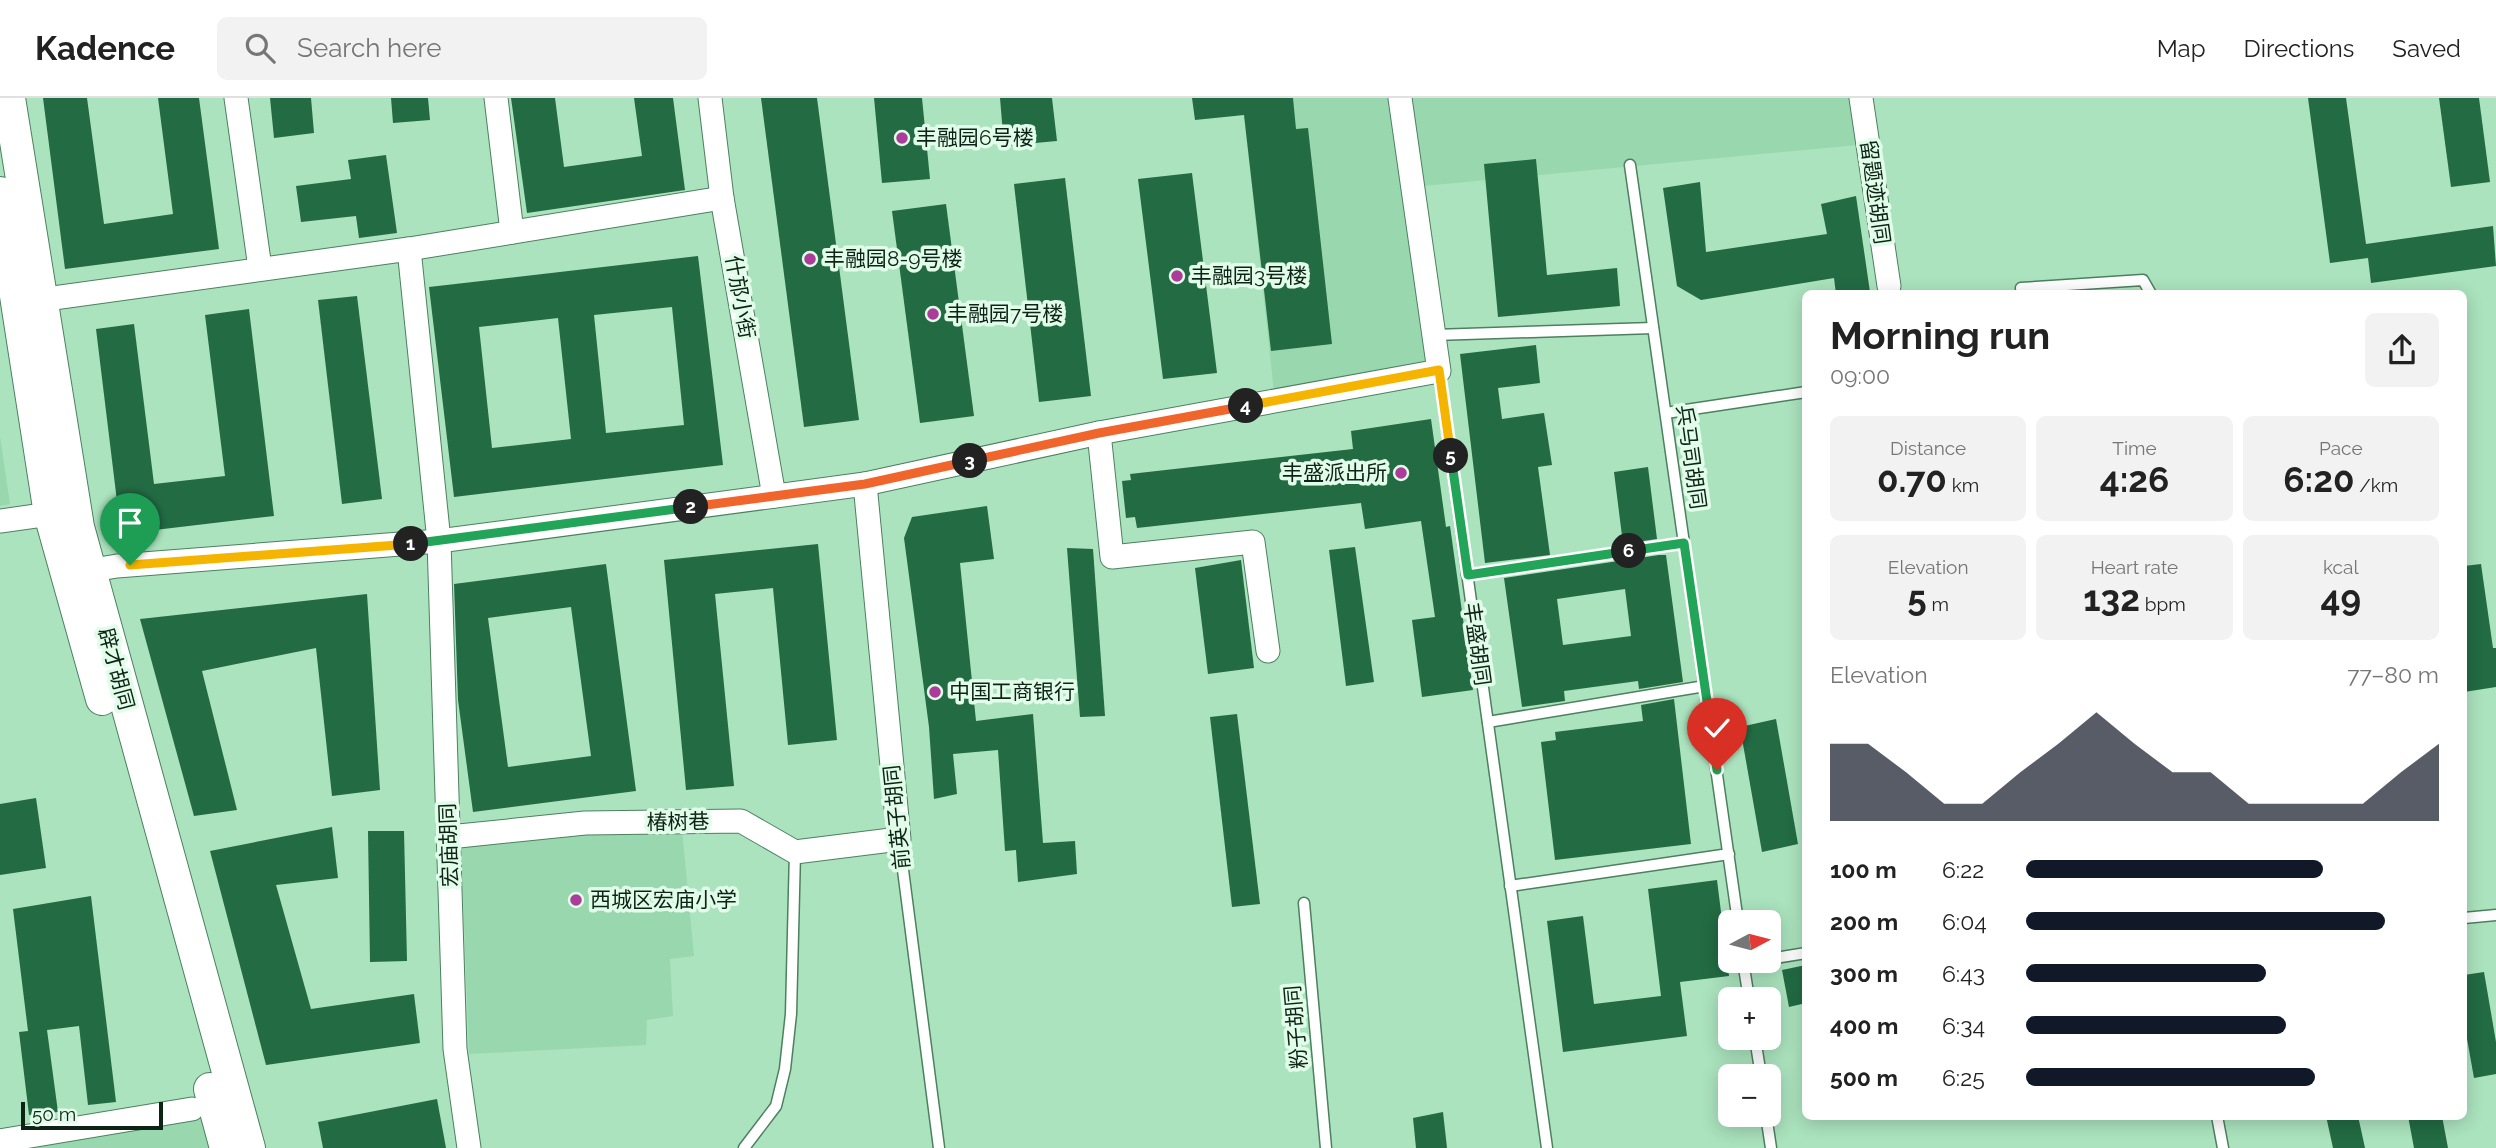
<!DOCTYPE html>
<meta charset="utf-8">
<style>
body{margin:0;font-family:Raleway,"Noto Sans SC",sans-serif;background:#f2f2f2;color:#222;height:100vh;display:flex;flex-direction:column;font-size:26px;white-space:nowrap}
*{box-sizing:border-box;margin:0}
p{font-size:23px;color:#767676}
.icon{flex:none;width:38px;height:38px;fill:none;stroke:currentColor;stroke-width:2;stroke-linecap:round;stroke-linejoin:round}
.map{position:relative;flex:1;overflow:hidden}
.side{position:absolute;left:1802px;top:192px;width:665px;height:830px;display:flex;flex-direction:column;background:#fff;border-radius:10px;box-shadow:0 4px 18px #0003}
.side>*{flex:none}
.needle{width:46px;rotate:83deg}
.buttons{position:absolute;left:1718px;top:812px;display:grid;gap:14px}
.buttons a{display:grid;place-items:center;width:63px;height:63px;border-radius:10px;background:#fff;box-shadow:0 4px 18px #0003;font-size:35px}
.scale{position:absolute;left:21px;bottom:18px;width:142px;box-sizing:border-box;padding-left:7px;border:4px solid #0d2315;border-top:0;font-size:19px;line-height:24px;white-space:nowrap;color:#0d2315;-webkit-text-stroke:5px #e1fce9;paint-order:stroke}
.pin{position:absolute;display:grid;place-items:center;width:60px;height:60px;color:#fff;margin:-72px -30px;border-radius:50% 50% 50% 0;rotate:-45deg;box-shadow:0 0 7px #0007}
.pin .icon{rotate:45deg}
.km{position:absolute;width:35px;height:35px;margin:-18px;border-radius:50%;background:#222;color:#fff;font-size:19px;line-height:35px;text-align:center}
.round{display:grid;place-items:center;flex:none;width:74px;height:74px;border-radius:10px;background:#f2f2f2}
.overview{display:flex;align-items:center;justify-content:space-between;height:119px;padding:0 28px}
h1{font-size:38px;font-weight:700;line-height:52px}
.stats{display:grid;grid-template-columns:repeat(3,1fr);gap:10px;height:119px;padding:7px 28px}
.stats div{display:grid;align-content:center;border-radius:10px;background:#f2f2f2;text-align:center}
.stats b{font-size:35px;font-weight:700}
.stats small{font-size:19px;font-weight:400}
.stats p{font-size:19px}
.chart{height:196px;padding:14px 28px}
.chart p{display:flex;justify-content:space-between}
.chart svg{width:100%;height:126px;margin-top:7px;fill:#111827;opacity:.7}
ul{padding:0 28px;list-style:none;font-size:23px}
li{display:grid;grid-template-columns:112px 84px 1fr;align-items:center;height:52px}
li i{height:18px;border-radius:9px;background:#111827}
header{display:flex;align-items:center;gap:42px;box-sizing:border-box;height:98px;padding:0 35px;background:#fff;border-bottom:2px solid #e0e0e0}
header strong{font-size:33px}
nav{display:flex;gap:38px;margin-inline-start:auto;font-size:24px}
.search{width:490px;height:63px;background:#f2f2f2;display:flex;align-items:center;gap:18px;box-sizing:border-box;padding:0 24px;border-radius:10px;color:#767676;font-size:26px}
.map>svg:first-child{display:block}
.built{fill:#99d7ae}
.building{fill:#226b43;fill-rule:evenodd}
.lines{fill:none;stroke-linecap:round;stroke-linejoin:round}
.service-casing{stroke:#4c805f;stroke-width:13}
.minor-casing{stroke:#4c805f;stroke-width:25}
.secondary-casing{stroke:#4c805f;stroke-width:34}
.service{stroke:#fff;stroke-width:10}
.minor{stroke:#fff;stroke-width:23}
.secondary{stroke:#fff;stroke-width:32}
.split-1-casing{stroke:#fff;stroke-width:14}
.split-2-casing{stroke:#fff;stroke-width:14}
.split-3-casing{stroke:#fff;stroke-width:14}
.split-4-casing{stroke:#fff;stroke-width:14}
.split-5-casing{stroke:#fff;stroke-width:14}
.split-6-casing{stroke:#fff;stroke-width:14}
.split-7-casing{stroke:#fff;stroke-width:14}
.split-1{stroke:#f5b400;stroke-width:9}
.split-2{stroke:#22a559;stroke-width:9}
.split-3{stroke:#f0652b;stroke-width:9}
.split-4{stroke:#f0652b;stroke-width:9}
.split-5{stroke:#f5b400;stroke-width:9}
.split-6{stroke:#22a559;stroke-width:9}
.split-7{stroke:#22a559;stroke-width:9}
.poi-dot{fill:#ac3c99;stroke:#e1fce9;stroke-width:2.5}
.labels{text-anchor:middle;stroke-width:7;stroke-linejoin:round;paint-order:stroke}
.poi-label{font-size:21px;fill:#0d2315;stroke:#e1fce9;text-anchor:start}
.street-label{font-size:21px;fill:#0d2315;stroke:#e1fce9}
</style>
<header>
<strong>Kadence</strong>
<div class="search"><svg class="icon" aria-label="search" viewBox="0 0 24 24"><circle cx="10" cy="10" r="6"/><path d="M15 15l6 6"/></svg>Search here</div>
<nav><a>Map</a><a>Directions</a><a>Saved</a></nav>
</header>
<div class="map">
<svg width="2496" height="1050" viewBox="0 0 2496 1050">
<rect width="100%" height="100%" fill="#abe3be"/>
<g class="built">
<path d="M 1193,0 L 1862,0 L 1868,46 L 1413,89 L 1439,273 L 1275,303 L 1244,17 Z"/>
<path d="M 0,338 L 10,406 L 0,408 Z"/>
<path d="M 682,731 L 694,858 L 670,861 L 673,918 L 647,922 L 646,947 L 469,956 L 461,746 L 570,735 Z"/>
<path d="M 214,1008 L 225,1050 L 0,1050 Z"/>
</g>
<g class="building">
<path d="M 43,0 L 87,0 L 104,126 L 173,116 L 158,0 L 199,0 L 219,151 L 65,171 Z"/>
<path d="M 270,0 L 311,0 L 314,35 L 274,40 Z"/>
<path d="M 391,0 L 428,0 L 430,22 L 393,25 Z"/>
<path d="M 511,0 L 555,0 L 564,69 L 642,58 L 634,0 L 673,0 L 685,92 L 527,115 Z"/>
<path d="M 761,0 L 817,0 L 859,322 L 804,329 Z"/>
<path d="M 874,0 L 922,0 L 930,81 L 882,85 Z"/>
<path d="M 1000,0 L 1052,0 L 1057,43 L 1004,48 Z"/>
<path d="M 1192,0 L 1293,0 L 1296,31 L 1308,30 L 1332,246 L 1271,253 L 1244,17 L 1195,22 Z"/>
<path d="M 2308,0 L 2346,0 L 2366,146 L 2493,128 L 2496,168 L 2371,185 L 2368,160 L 2330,165 Z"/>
<path d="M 2439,0 L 2479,0 L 2490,84 L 2451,89 Z"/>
<path d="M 386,57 L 397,135 L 359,140 L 356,118 L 301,124 L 296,88 L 351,81 L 348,62 Z"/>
<path d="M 1536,61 L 1547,177 L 1617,170 L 1620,208 L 1498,219 L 1484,66 Z"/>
<path d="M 1192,75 L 1217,275 L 1163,281 L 1138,81 Z"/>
<path d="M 1065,80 L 1091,298 L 1039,304 L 1014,86 Z"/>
<path d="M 1700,84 L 1706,154 L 1827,136 L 1821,106 L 1856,98 L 1870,194 L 1836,196 L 1834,180 L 1701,202 L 1677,188 L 1663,90 Z"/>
<path d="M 946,106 L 974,318 L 920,325 L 892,113 Z"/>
<path d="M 698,158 L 723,367 L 454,399 L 429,189 ZM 672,209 L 684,327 L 606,335 L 594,217 ZM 558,220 L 571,341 L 492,350 L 479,229 Z"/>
<path d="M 357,198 L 382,401 L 342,406 L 318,202 Z"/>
<path d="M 249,211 L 274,418 L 121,436 L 96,231 L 134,226 L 154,386 L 225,378 L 205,217 Z"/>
<path d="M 1536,247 L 1540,285 L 1498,290 L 1502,321 L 1544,315 L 1552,367 L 1538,369 L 1550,457 L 1485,465 L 1460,256 Z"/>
<path d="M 1431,321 L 1446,429 L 1450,428 L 1473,592 L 1422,599 L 1412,522 L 1435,519 L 1421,423 L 1365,431 L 1361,405 L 1137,430 L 1135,419 L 1126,420 L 1122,383 L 1131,382 L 1130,376 L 1353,351 L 1351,333 Z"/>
<path d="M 1648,369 L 1657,441 L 1623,446 L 1614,374 Z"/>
<path d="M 987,408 L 994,461 L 960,465 L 976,623 L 1033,616 L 1043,745 L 1075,743 L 1077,776 L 1018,784 L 1016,752 L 1005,753 L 998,652 L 953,656 L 957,696 L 934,701 L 929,629 L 904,440 L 912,419 Z"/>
<path d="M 818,446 L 837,642 L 788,647 L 773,490 L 715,496 L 734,688 L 686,692 L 664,462 Z"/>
<path d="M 1355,449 L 1374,584 L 1346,588 L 1329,452 Z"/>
<path d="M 1067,450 L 1093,451 L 1105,618 L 1080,619 Z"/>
<path d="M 1659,457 L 1666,457 L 1683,584 L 1639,591 L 1638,583 L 1564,593 L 1565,603 L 1522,609 L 1504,480 ZM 1625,491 L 1631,538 L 1563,547 L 1557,501 Z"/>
<path d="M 1241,462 L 1254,570 L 1208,576 L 1195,470 Z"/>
<path d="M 606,466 L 636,693 L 473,714 L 458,602 L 454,486 ZM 571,509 L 591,658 L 508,669 L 488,520 Z"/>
<path d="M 2481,466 L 2493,550 L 2496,550 L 2496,589 L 2464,594 L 2464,468 Z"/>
<path d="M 367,496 L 380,692 L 332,698 L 316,550 L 202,573 L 237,712 L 194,718 L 140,521 Z"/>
<path d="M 1674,601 L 1691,746 L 1555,762 L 1541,644 L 1556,642 L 1555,634 L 1643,623 L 1641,607 Z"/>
<path d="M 1237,616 L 1260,806 L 1232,809 L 1210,619 Z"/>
<path d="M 1776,621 L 1798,746 L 1762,754 L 1740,629 Z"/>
<path d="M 36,700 L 46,770 L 0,777 L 0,706 Z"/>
<path d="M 332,729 L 338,780 L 276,787 L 311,911 L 414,896 L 420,945 L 266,967 L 210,753 Z"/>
<path d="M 368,733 L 404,733 L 407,863 L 370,864 Z"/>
<path d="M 1717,782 L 1729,878 L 1680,884 L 1687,938 L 1563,954 L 1547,823 L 1583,818 L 1594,906 L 1661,898 L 1648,791 Z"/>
<path d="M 91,798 L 116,1004 L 88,1007 L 79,928 L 47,932 L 58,1014 L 29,1017 L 19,934 L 28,933 L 13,811 Z"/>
<path d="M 1806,867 L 1806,905 L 1789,909 L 1782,872 Z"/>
<path d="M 2484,874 L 2496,944 L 2496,976 L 2474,980 L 2464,924 L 2464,877 Z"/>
<path d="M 437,1001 L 446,1050 L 323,1050 L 318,1024 Z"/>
<path d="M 1443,1014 L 1447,1050 L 1416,1050 L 1413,1020 Z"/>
<path d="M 2326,1018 L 2358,1018 L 2365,1050 L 2333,1050 Z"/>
<path d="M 2408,1018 L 2442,1018 L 2448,1050 L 2414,1050 Z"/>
</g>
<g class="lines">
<defs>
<g id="service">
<path d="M 1630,67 L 1738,824"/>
<path d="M 2022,196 L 2021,190 L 2143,182 L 2151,196"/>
<path d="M 1434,237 L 1653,230"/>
<path d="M 1439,273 L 1547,1050"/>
<path d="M 1666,315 L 1806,294"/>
<path d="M 1467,477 L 1684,445"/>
<path d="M 1488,624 L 1705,588"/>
<path d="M 899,741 L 939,1050"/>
<path d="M 1510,788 L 1729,756"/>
<path d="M 1304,805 L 1326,1050"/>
<path d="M 2464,820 L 2496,817"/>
<path d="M 1769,861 L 1806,855"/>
<path d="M 1743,863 L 1749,901"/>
<path d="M 1744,866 L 1761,863"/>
<path d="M 1755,940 L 1761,978"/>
<path d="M 1766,1017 L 1771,1050"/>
<path d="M 2217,1018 L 2223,1050"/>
<path d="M 744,1050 L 776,1008 L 785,971 L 791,916 L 795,754"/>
</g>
<g id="minor">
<path d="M 236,0 L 260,170"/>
<path d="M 496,0 L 512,134"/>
<path d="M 710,0 L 722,100 L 774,398"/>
<path d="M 1861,0 L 1889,188"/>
<path d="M 409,151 L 439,443 L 455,951 L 469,1050"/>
<path d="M 39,202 L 409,151 L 722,100"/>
<path d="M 1099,335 L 1112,459 L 1253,444 L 1268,553"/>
<path d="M 0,423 L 50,416"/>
<path d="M 75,475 L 117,468 L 439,443 L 865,386 L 1099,335 L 1439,273 L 1400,0"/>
<path d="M 449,739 L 585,725 L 741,723 L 795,754 L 899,741 L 865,386"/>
<path d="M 0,1043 L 192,1011"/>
</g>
<g id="secondary">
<path d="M 9,0 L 78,429 L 249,1050"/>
<path d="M 0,95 L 50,416 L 102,601"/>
<path d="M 210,991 L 226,1050"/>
</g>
</defs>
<use href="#service" class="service-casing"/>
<use href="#minor" class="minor-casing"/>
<use href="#secondary" class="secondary-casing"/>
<use href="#service" class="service"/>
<use href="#minor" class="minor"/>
<use href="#secondary" class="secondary"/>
</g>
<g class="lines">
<defs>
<path id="split-1" d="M 130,467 L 411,446"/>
<path id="split-2" d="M 411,446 L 691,409"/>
<path id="split-3" d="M 691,409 L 865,386 L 970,363"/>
<path id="split-4" d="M 970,363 L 1099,335 L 1246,308"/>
<path id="split-5" d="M 1246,308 L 1439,272 L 1451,358"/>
<path id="split-6" d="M 1451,358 L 1468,477 L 1629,453"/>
<path id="split-7" d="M 1629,453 L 1684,445 L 1717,672"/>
</defs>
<use href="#split-1" class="split-1-casing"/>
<use href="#split-2" class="split-2-casing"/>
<use href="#split-3" class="split-3-casing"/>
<use href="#split-4" class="split-4-casing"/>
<use href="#split-5" class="split-5-casing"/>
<use href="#split-6" class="split-6-casing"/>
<use href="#split-7" class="split-7-casing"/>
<use href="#split-1" class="split-1"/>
<use href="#split-2" class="split-2"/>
<use href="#split-3" class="split-3"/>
<use href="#split-4" class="split-4"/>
<use href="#split-5" class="split-5"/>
<use href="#split-6" class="split-6"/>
<use href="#split-7" class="split-7"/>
</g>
<g class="poi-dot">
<circle cx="902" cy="40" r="7"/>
<circle cx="810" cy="161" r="7"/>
<circle cx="1177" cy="178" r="7"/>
<circle cx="933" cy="216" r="7"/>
<circle cx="1401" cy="375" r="7"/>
<circle cx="935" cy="594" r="7"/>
<circle cx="576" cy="802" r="7"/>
</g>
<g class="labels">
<g class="poi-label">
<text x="916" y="47">丰融园6号楼</text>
<text x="824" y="168">丰融园8-9号楼</text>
<text x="1191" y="185">丰融园3号楼</text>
<text x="947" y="223">丰融园7号楼</text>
<text x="1387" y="382" text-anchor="end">丰盛派出所</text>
<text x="949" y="601">中国工商银行</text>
<text x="590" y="809">西城区宏庙小学</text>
</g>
<g class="street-label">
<text transform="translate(1875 94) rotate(82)" y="7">留题迹胡同</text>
<text transform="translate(740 199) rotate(80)" y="7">什邡小街</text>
<text transform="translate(1691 359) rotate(82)" y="7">兵马司胡同</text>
<text transform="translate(1477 546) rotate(82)" y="7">丰盛胡同</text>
<text transform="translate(116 571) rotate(75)" y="7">辟才胡同</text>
<text transform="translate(897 719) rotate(-96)" y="7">前英子胡同</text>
<text transform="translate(678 724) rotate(-1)" y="7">椿树巷</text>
<text transform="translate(449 747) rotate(-92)" y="7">宏庙胡同</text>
<text transform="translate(1296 929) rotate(-95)" y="7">粉子胡同</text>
</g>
</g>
</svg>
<div class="buttons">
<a><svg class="needle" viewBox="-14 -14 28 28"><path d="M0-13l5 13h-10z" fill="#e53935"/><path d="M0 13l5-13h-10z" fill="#767676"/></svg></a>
<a>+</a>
<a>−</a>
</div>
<div class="scale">50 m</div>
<div class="pin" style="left:130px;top:467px;background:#1e9e55"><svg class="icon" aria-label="arrive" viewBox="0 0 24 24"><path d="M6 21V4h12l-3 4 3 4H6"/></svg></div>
<div class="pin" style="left:1717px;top:672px;background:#d93025"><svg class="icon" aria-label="check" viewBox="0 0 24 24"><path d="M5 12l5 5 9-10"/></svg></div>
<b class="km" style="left:411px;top:446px">1</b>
<b class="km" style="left:691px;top:409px">2</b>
<b class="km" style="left:970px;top:363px">3</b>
<b class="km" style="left:1246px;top:308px">4</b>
<b class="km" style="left:1451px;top:358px">5</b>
<b class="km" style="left:1629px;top:453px">6</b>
<section class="side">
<div class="overview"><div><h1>Morning run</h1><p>09:00</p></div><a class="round"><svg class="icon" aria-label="share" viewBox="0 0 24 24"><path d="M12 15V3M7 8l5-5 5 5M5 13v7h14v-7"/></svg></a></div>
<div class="stats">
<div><p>Distance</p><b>0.70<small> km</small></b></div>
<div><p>Time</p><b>4:26</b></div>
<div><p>Pace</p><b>6:20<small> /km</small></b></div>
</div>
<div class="stats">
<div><p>Elevation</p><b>5<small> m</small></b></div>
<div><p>Heart rate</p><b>132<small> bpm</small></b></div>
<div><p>kcal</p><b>49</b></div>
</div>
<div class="chart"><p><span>Elevation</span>77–80 m</p>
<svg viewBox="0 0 160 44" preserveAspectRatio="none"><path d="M0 44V17L10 17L20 27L30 38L40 38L50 27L60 17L70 6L80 17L90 27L100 27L110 38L120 38L130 38L140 38L150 27L160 17V44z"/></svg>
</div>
<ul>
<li><b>100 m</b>6:22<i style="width:72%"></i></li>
<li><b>200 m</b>6:04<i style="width:87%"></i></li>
<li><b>300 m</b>6:43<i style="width:58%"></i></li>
<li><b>400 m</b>6:34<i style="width:63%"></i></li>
<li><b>500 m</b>6:25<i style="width:70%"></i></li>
</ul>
</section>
</div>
